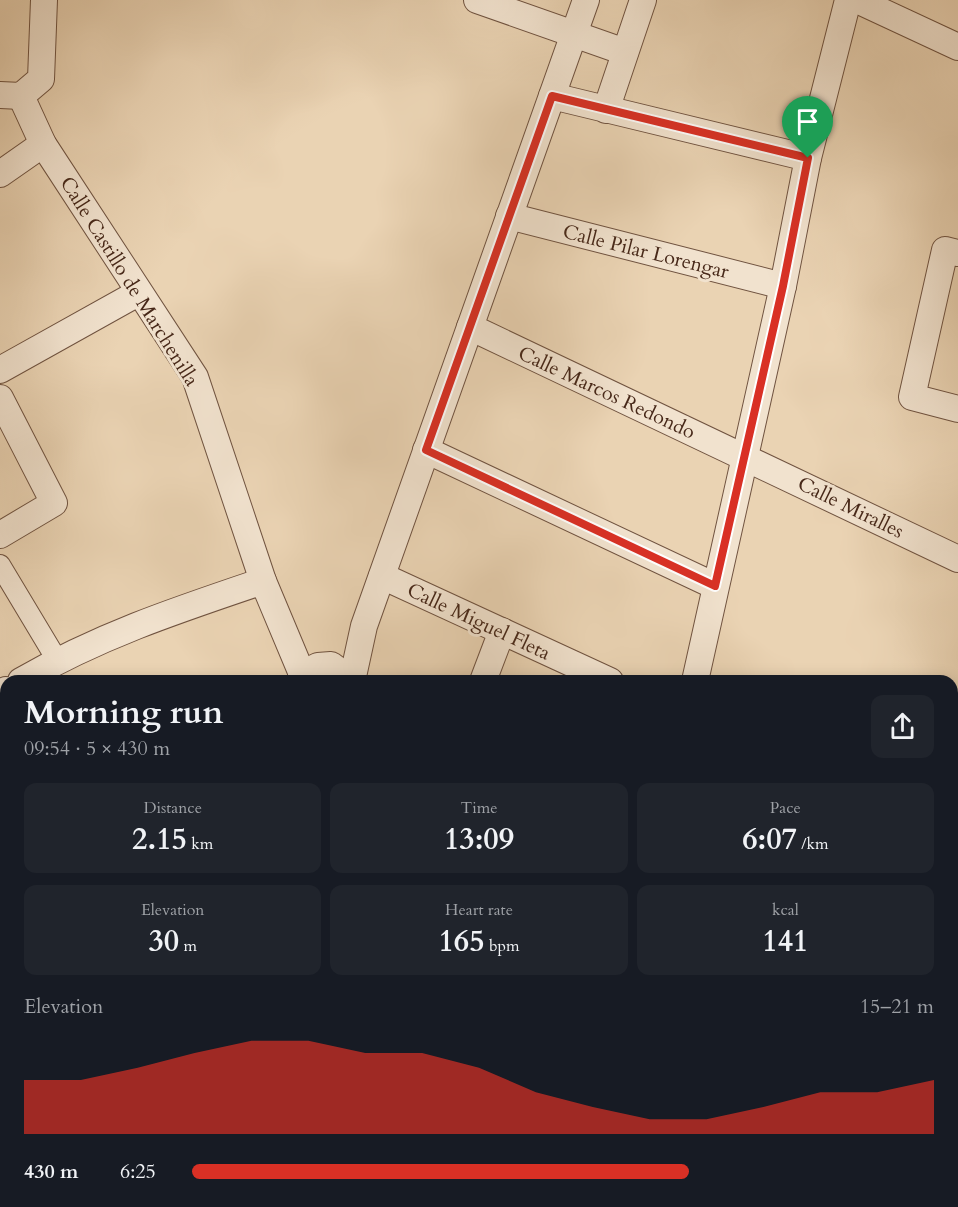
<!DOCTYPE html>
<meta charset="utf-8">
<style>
body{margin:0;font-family:Cardo,serif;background:#20242c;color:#f1f3f6;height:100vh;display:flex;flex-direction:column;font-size:22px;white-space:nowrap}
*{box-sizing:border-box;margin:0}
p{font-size:20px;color:#9ea1a6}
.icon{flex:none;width:33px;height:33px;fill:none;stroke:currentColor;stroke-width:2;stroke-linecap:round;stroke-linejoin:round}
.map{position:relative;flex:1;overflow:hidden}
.panel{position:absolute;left:0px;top:675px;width:958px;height:532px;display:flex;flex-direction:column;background:#171b24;border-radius:18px 18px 0 0;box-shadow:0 3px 15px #0003}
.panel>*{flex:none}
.pin{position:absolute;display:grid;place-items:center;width:51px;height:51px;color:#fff;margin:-62px -26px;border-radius:50% 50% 50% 0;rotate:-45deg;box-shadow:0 0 6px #0007}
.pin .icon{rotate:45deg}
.round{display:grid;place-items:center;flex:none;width:63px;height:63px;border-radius:12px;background:#20242c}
.head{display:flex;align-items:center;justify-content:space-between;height:102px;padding:0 24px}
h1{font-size:33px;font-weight:700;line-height:45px}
.stats{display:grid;grid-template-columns:repeat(3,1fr);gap:9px;height:102px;padding:6px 24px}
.stats div{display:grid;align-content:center;border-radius:12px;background:#20242c;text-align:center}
.stats b{font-size:30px;font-weight:700}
.stats small{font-size:16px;font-weight:400}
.stats p{font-size:16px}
.chart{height:168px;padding:12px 24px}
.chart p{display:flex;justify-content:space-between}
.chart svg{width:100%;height:108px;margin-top:6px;fill:#d93025;opacity:.7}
ul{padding:0 24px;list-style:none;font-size:20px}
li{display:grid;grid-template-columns:96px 72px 1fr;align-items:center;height:45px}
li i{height:15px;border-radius:8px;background:#d93025}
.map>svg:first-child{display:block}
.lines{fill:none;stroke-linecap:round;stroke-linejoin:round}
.pedestrian-casing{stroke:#705340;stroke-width:22}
.minor-casing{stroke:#705340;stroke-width:28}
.tertiary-casing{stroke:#705340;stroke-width:34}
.pedestrian{stroke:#f1e2ce;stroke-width:20}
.minor{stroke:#f1e2ce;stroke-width:26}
.tertiary{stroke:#f1e2ce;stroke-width:32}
.route-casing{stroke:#fff;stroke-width:12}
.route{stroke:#d93025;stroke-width:8}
.labels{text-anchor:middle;stroke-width:6;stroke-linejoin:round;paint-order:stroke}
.street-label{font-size:20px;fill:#472819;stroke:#f1e2ce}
</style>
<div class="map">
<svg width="958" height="1207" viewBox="0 0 958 1207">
<rect width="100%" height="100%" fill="#ead3b3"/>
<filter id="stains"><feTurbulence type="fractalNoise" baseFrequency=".00333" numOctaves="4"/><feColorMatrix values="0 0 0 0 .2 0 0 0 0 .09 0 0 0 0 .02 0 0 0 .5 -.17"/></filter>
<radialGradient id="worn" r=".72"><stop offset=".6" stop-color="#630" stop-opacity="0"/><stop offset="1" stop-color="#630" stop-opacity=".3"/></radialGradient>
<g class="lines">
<defs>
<g id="pedestrian">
<path d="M 0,565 L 57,660"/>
<path d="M 801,1202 L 810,1207"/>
</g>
<g id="minor">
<path d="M 477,0 L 625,52"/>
<path d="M 857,0 L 958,47"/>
<path d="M 0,95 L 21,96 L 41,79 L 44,0"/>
<path d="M 21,96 L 43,144 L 195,377 L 263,581 L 302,674"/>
<path d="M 552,96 L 808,158"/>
<path d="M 606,110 L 643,0"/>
<path d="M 0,174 L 43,144"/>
<path d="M 509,216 L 783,286"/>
<path d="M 958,253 L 945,250 L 912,397 L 958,409"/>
<path d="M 470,327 L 958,559"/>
<path d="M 0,370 L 138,293"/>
<path d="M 0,398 L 54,503 L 0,535"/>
<path d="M 426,450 L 715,586"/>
<path d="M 382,576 L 610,681"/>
<path d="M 21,681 C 101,635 177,610 263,581"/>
<path d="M 300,681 L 302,674 L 318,666 L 331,665 L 343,674 L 346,681"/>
<path d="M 352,681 L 364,626 L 586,0"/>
<path d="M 483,681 L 502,631"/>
<path d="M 695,681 L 783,286 L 808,158 L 848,0"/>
<path d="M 0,693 L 6,690"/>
<path d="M 952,832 L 958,821"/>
<path d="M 0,903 L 6,898"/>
<path d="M 0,1069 L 6,1073"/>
<path d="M 952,1073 L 958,1077"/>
<path d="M 648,1202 L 682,1207"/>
<path d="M 789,1202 L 789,1207"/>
<path d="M 365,1207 L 366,1202"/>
</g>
<path id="tertiary" d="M 90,1207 L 93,1202"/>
</defs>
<use href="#pedestrian" class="pedestrian-casing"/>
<use href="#minor" class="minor-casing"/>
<use href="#tertiary" class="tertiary-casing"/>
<use href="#pedestrian" class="pedestrian"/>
<use href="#minor" class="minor"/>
<use href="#tertiary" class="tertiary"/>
</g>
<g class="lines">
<defs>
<path id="route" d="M 552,96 L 808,158 L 783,286 L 715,586 L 426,450 Z"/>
</defs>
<use href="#route" class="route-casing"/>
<use href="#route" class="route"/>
</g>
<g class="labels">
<g class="street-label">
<text transform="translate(646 251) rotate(14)" y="7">Calle Pilar Lorengar</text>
<text transform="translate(130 281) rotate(58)" y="7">Calle Castillo de Marchenilla</text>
<text transform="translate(607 392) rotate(25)" y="7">Calle Marcos Redondo</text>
<text transform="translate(851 507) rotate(26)" y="7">Calle Miralles</text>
<text transform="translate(479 621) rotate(25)" y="7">Calle Miguel Fleta</text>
</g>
</g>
<rect width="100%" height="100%" filter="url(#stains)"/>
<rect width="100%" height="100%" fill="url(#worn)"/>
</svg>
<div class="pin" style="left:808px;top:158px;background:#1e9e55"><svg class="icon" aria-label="arrive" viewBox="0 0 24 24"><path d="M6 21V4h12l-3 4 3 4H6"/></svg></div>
<section class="panel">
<div class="head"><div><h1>Morning run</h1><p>09:54 · 5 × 430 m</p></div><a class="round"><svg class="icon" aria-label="share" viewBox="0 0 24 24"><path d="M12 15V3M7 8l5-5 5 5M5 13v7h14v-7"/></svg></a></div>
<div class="stats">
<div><p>Distance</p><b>2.15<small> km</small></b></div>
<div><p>Time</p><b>13:09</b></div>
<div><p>Pace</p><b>6:07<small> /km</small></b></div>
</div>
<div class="stats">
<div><p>Elevation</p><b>30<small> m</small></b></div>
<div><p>Heart rate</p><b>165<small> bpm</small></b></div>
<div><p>kcal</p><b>141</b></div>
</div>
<div class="chart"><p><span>Elevation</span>15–21 m</p>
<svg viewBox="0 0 160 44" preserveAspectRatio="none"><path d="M0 44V22L10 22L20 17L30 11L40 6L50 6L60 11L70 11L80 17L90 27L100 33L110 38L120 38L130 33L140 27L150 27L160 22V44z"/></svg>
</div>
<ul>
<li><b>430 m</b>6:25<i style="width:67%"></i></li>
</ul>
</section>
</div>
